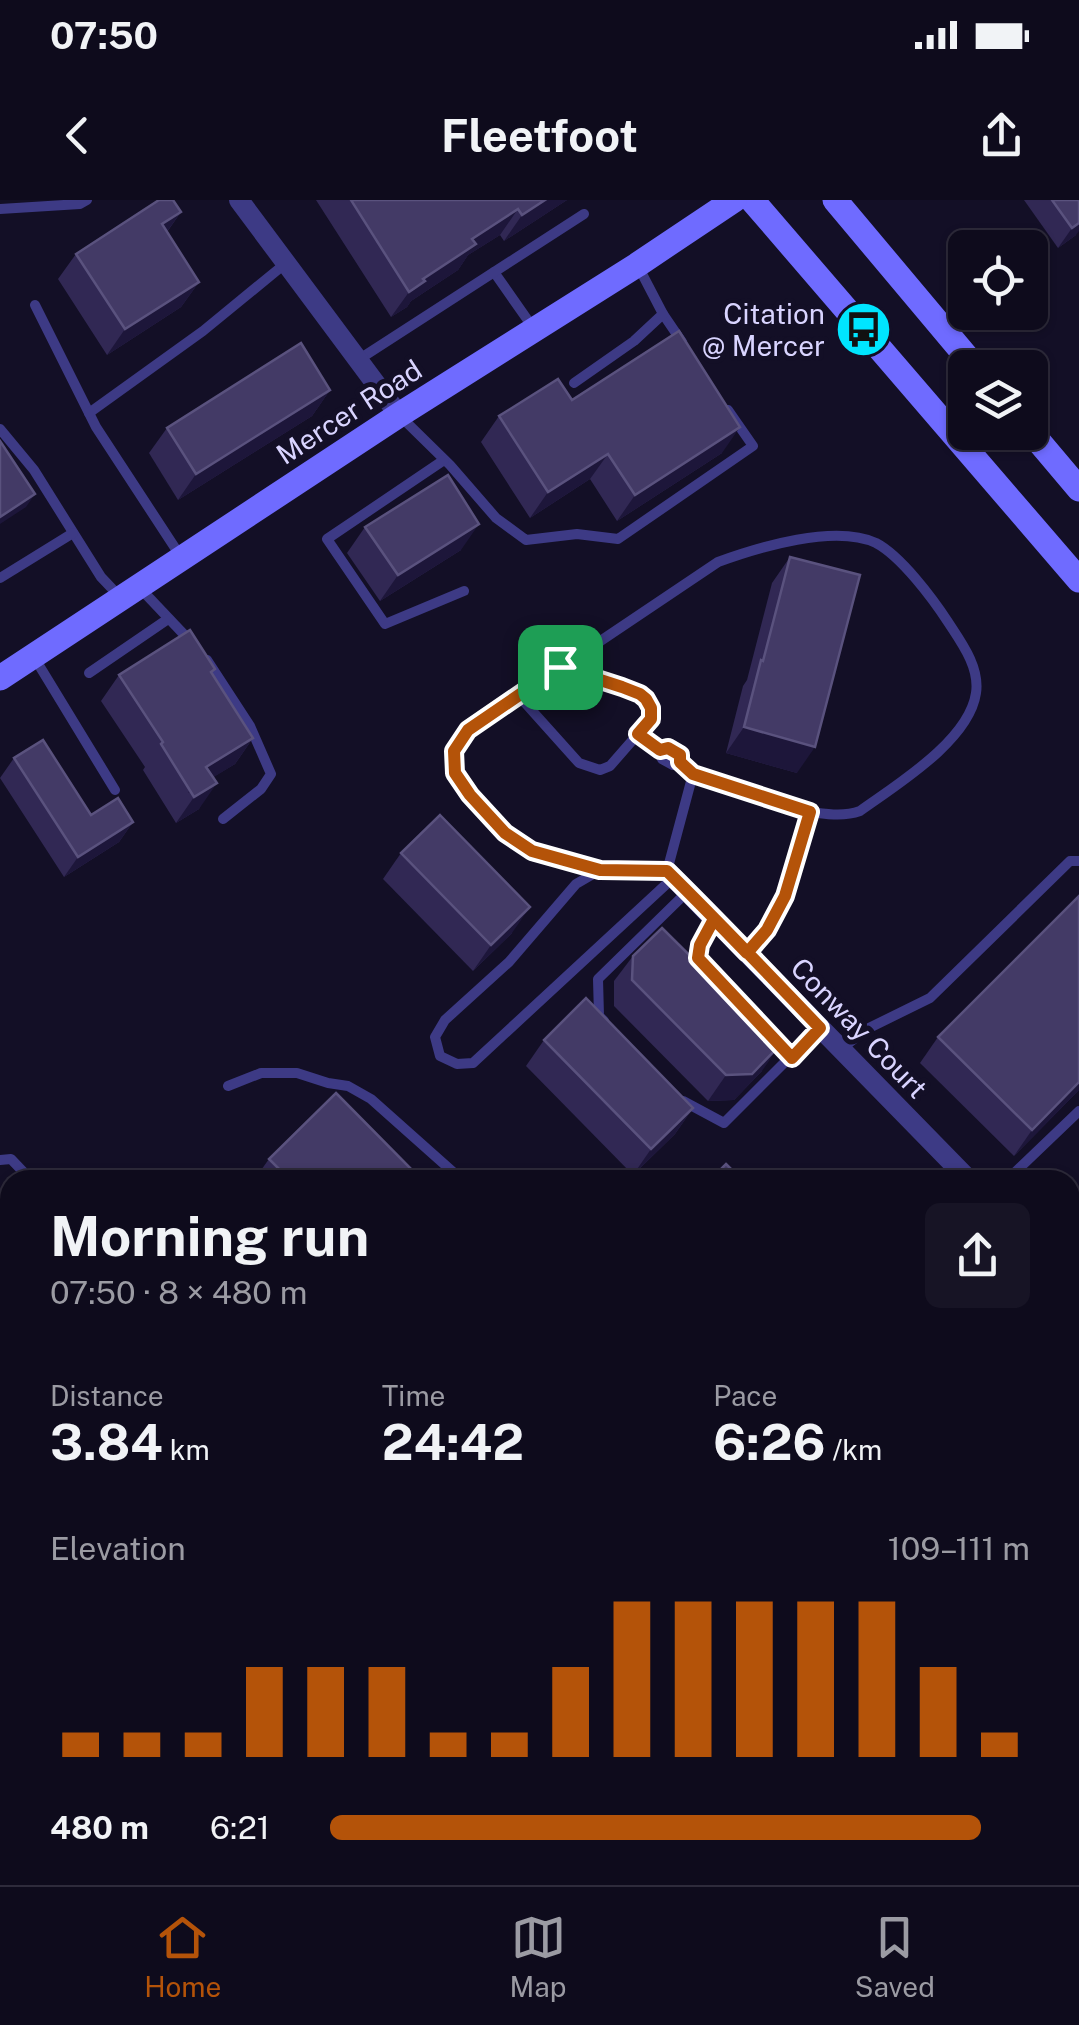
<!DOCTYPE html>
<meta charset="utf-8">
<style>
body{margin:0;font-family:"Public Sans",sans-serif;background:#171425;color:#f1f3f6;height:100vh;display:flex;flex-direction:column;font-size:38px;white-space:nowrap}
*{box-sizing:border-box;margin:0}
p{font-size:32px;color:#9b9ba3}
.icon{flex:none;width:55px;height:55px;fill:none;stroke:currentColor;stroke-width:2;stroke-linecap:round;stroke-linejoin:round}
.map{position:relative;flex:1;overflow:hidden}
.panel{position:absolute;left:0px;top:970px;width:1080px;height:715px;display:flex;flex-direction:column;background:#0e0b1c;border-radius:30px 30px 0 0;box-shadow:0 2px 8px #0004,0 0 0 2px #2e2b3b}
.panel>*{flex:none}
.controls{position:absolute;left:948px;top:30px;display:grid;gap:20px}
.controls a{display:grid;place-items:center;width:100px;height:100px;border-radius:15px;background:#0e0b1c;box-shadow:0 2px 8px #0004,0 0 0 2px #2e2b3b;font-size:50px}
.pin{position:absolute;display:grid;place-items:center;width:85px;height:85px;color:#fff;margin:-42px;border-radius:20px;box-shadow:0 5px 15px #0006}
.round{display:grid;place-items:center;flex:none;width:105px;height:105px;border-radius:15px;background:#171425}
.overview{display:flex;align-items:center;justify-content:space-between;height:170px;padding:0 50px}
h1{font-size:55px;font-weight:700;line-height:75px}
.figures{display:grid;grid-template-columns:repeat(3,1fr);gap:15px;height:170px;padding:10px 50px}
.figures div{display:grid;align-content:center}
.figures b{font-size:50px;font-weight:700}
.figures small{font-size:28px;font-weight:400}
.figures p{font-size:28px}
.chart{height:280px;padding:20px 50px}
.chart p{display:flex;justify-content:space-between}
.chart svg{width:100%;height:180px;margin-top:10px;stroke:#b45309;stroke-width:6}
ul{padding:0 50px;list-style:none;font-size:32px}
li{display:grid;grid-template-columns:160px 120px 1fr;align-items:center;height:75px}
li i{height:25px;border-radius:12px;background:#b45309}
.status{display:flex;justify-content:space-between;align-items:center;height:70px;padding:0 50px;background:#0e0b1c;direction:ltr}
.status svg{height:28px;fill:currentColor}
header{display:flex;justify-content:space-between;align-items:center;height:130px;padding:0 50px;background:#0e0b1c;font-size:45px;font-weight:700}
.dock{display:flex;justify-content:space-around;align-items:center;height:140px;border-top:2px solid #2e2b3b;background:#0e0b1c;font-size:28px;color:#9b9ba3}
.dock a{display:grid;justify-items:center;gap:5px}
.dock .current{color:#b45309}
.map>svg:first-child{display:block}
.lines{fill:none;stroke-linecap:round;stroke-linejoin:round}
.lane{stroke:#3d3a85;stroke-width:10}
.street{stroke:#3d3a85;stroke-width:20}
.secondary{stroke:#6f6bff;stroke-width:25}
.wall{fill:#312854}
.shaded-wall{fill:#1d163a}
.building{fill:#433a66;stroke:#5a527e;stroke-width:2.5}
.route-casing{stroke:#fff;stroke-width:20}
.route{stroke:#b45309;stroke-width:12}
.labels{text-anchor:middle;stroke-width:10;stroke-linejoin:round;paint-order:stroke}
.poi-label{font-size:28px;fill:#d9d4ff;stroke:#130f26;text-anchor:end}
.street-label{font-size:28px;fill:#d9d4ff;stroke:#130f26}
</style>
<div class="status"><b>07:50</b><svg viewBox="0 0 49 12"><path d="M0 12V9h3v3zM5 12V6h3v6zM10 12V3h3v9zM15 12V0h3v12zM26 1h20v11H26zM47 4h2v5h-2z"/></svg></div>
<header><svg class="icon" aria-label="back" viewBox="0 0 24 24"><path d="M15 5l-7 7 7 7"/></svg>Fleetfoot<svg class="icon" aria-label="share" viewBox="0 0 24 24"><path d="M12 15V3M7 8l5-5 5 5M5 13v7h14v-7"/></svg></header>
<div class="map">
<svg width="1079" height="1685" viewBox="0 0 1079 1685">
<rect width="100%" height="100%" fill="#130f26"/>
<g class="lines">
<g class="lane">
<path d="M 0,9 L 80,4 L 87,0"/>
<path d="M 494,72 L 534,129"/>
<path d="M 35,105 L 96,227 L 181,357"/>
<path d="M 663,114 L 682,142"/>
<path d="M 358,160 L 584,14"/>
<path d="M 574,183 L 634,141 L 663,114 L 638,66"/>
<path d="M 89,213 L 203,131 L 286,63"/>
<path d="M 399,215 L 450,265 L 496,318 L 526,340 L 577,334 L 618,339 L 753,246 L 728,210"/>
<path d="M 0,229 L 34,270 L 101,377 L 120,397"/>
<path d="M 444,260 L 327,339 L 385,424 L 464,391"/>
<path d="M 0,378 L 73,333"/>
<path d="M 139,387 L 193,444"/>
<path d="M 34,457 L 115,590"/>
<path d="M 207,460 L 250,526 L 271,574 L 261,589 L 223,619"/>
<path d="M 89,473 L 168,419"/>
<path d="M 518,495 L 579,563 L 600,570 L 610,566 L 651,519 C 651,507 649,501 640,494 L 559,467"/>
<path d="M 680,563 L 673,565 L 662,559 L 659,550 L 668,548 L 679,555 L 680,563 L 693,574"/>
<path d="M 600,670 C 578,664 552,660 532,650 C 511,640 463,595 455,573 C 450,557 459,543 468,530 L 718,362 C 759,347 835,324 876,343 C 901,356 933,399 948,422 C 961,442 980,467 976,493 C 969,541 896,585 860,611 C 843,617 827,614 809,612"/>
<path d="M 673,678 L 473,863 L 457,864 L 440,856 L 435,837 L 445,820 L 509,762 L 576,684 L 600,670 L 667,671 L 693,574 L 809,612 C 793,667 787,708 748,752"/>
<path d="M 714,720 L 700,745 L 698,758 L 791,858"/>
<path d="M 604,821 L 599,816 L 598,779 L 687,692"/>
<path d="M 841,849 L 867,829 L 930,798 L 1070,661 L 1079,661"/>
<path d="M 228,886 L 261,873 L 297,873 L 328,883 L 348,886 L 371,899 L 462,980"/>
<path d="M 683,901 L 724,923 L 820,827"/>
<path d="M 0,960 L 11,959 L 31,980"/>
<path d="M 1007,980 L 1079,911"/>
<path d="M 1070,1121 L 1079,1112"/>
<path d="M 1070,1490 L 1079,1498"/>
<path d="M 1070,1566 L 1079,1575"/>
<path d="M 967,1675 L 977,1685"/>
<path d="M 32,1685 L 42,1675"/>
<path d="M 101,1685 L 111,1675"/>
<path d="M 183,1685 L 194,1675"/>
<path d="M 260,1685 L 270,1675"/>
<path d="M 305,1685 L 315,1675"/>
<path d="M 515,1685 L 525,1675"/>
</g>
<g class="street">
<path d="M 239,0 L 399,215"/>
<path d="M 667,671 L 969,980"/>
<path d="M 1070,1019 L 1079,1011"/>
<path d="M 1070,1044 L 1079,1052"/>
<path d="M 395,1685 L 405,1675"/>
</g>
<g class="secondary">
<path d="M 752,0 L 1079,380"/>
<path d="M 835,0 L 976,168"/>
<path d="M 1030,231 L 1079,289"/>
<path d="M 0,478 L 399,215 L 637,65 L 734,0"/>
</g>
</g>
<g class="wall">
<path d="M 316,0 L 567,0 L 504,41 L 500,35 L 468,55 L 458,70 L 411,101 L 407,107 L 391,117 Z"/>
<path d="M 1024,0 L 1079,0 L 1076,35 L 1058,48 Z"/>
<path d="M 181,12 L 167,32 L 199,82 L 181,107 L 107,155 L 58,79 L 76,54 Z"/>
<path d="M 330,190 L 312,216 L 178,300 L 149,253 L 167,228 Z"/>
<path d="M 572,200 L 722,253 L 617,321 L 590,279 L 530,318 L 481,242 L 499,216 Z"/>
<path d="M 365,327 L 461,350 L 380,401 L 347,353 Z"/>
<path d="M 790,357 L 797,573 L 726,553 L 743,486 L 747,480 L 772,383 Z"/>
<path d="M 212,474 L 253,538 L 235,564 L 213,577 L 199,609 L 176,623 L 143,570 L 145,567 L 101,501 L 119,475 Z"/>
<path d="M 14,558 L 91,615 L 133,622 L 119,642 L 64,677 L 0,578 Z"/>
<path d="M 401,653 L 512,733 L 473,771 L 383,679 Z"/>
<path d="M 633,756 L 762,871 L 734,900 L 708,901 L 614,806 L 614,781 Z"/>
<path d="M 938,837 L 1079,890 L 1014,956 L 920,863 Z"/>
<path d="M 544,840 L 693,908 L 675,934 L 633,975 L 526,866 Z"/>
<path d="M 269,959 L 422,980 L 254,980 Z"/>
<path d="M 1079,1155 L 1079,1426 L 1070,1417 L 1070,1164 Z"/>
<path d="M 0,1206 L 10,1213 L 10,1586 L 0,1576 Z"/>
</g>
<g class="shaded-wall">
<path d="M 545,0 L 567,0 L 504,41 L 522,15 Z"/>
<path d="M 518,9 L 500,35 L 468,55 L 458,70 L 411,101 L 407,107 L 391,117 L 409,92 L 423,79 L 472,39 Z"/>
<path d="M 181,12 L 163,37 L 162,24 Z"/>
<path d="M 1079,23 L 1079,31 L 1076,35 L 1058,48 L 1072,28 Z"/>
<path d="M 199,82 L 181,107 L 107,155 L 125,129 Z"/>
<path d="M 330,190 L 312,216 L 178,300 L 196,274 Z"/>
<path d="M 740,227 L 722,253 L 617,321 L 635,295 Z"/>
<path d="M 608,254 L 590,279 L 530,318 L 548,292 Z"/>
<path d="M 35,294 L 26,307 L 0,324 L 0,317 Z"/>
<path d="M 479,324 L 461,350 L 380,401 L 398,375 Z"/>
<path d="M 744,527 L 815,547 L 797,573 L 726,553 Z"/>
<path d="M 253,538 L 235,564 L 188,593 L 206,567 Z"/>
<path d="M 217,583 L 199,609 L 176,623 L 194,597 Z"/>
<path d="M 133,622 L 119,642 L 64,677 L 78,657 Z"/>
<path d="M 530,707 L 512,733 L 473,771 L 491,745 Z"/>
<path d="M 780,845 L 762,871 L 734,900 L 708,901 L 726,875 Z"/>
<path d="M 1079,882 L 1079,890 L 1014,956 L 1032,930 Z"/>
<path d="M 693,908 L 675,934 L 633,975 L 651,949 Z"/>
</g>
<g class="building">
<path d="M 159,0 L 173,0 L 181,12 L 162,24 L 199,82 L 125,129 L 76,54 Z"/>
<path d="M 351,0 L 545,0 L 522,15 L 518,9 L 472,39 L 476,44 L 423,79 L 425,81 L 409,92 Z"/>
<path d="M 1052,0 L 1079,0 L 1079,23 L 1072,28 Z"/>
<path d="M 679,131 L 740,227 L 635,295 L 608,254 L 548,292 L 499,216 L 558,179 L 572,200 Z"/>
<path d="M 301,143 L 330,190 L 196,274 L 167,228 Z"/>
<path d="M 0,241 L 35,294 L 0,317 Z"/>
<path d="M 448,275 L 479,324 L 398,375 L 365,327 Z"/>
<path d="M 790,357 L 860,375 L 815,547 L 744,527 L 761,460 L 763,461 Z"/>
<path d="M 190,430 L 215,469 L 211,472 L 253,538 L 206,567 L 217,583 L 194,597 L 161,544 L 163,542 L 119,475 Z"/>
<path d="M 43,540 L 91,615 L 118,598 L 133,622 L 78,657 L 14,558 Z"/>
<path d="M 440,615 L 530,707 L 491,745 L 401,653 Z"/>
<path d="M 1079,696 L 1079,882 L 1032,930 L 938,837 Z"/>
<path d="M 662,728 L 780,845 L 752,874 L 726,875 L 632,780 L 633,756 Z"/>
<path d="M 586,798 L 693,908 L 651,949 L 544,840 Z"/>
<path d="M 336,893 L 422,980 L 290,980 L 269,959 Z"/>
<path d="M 726,964 L 742,980 L 710,980 Z"/>
<path d="M 1079,1155 L 1079,1383 L 1070,1374 L 1070,1164 Z"/>
<path d="M 1,1205 L 10,1213 L 10,1542 L 0,1532 L 0,1206 Z"/>
<path d="M 573,1675 L 617,1675 L 628,1685 L 564,1685 Z"/>
</g>
<g class="lines">
<defs>
<path id="route" d="M 560,467 L 468,530 L 454,551 L 455,573 L 470,595 L 505,633 L 532,651 L 600,670 L 667,671 C 719,722 769,775 820,828 L 792,858 L 698,758 L 700,745 L 714,719 L 747,753 L 767,730 L 785,696 L 810,612 L 693,574 L 680,562 L 680,555 L 668,548 L 660,550 L 638,534 L 651,519 L 651,508 L 646,499 L 640,494 L 622,487 L 560,467"/>
</defs>
<use href="#route" class="route-casing"/>
<use href="#route" class="route"/>
</g>
<defs>
<symbol id="bus-disc" viewBox="-11 -11 22 22"><circle r="9.5" fill="#00e5ff" stroke="#130f26"/><path d="M-5-6H5V4H4V6H2V4H-2V6H-4V4H-5ZM-3.5-4V0h7V-4ZM-3.5 1.2v1.5H-2V1.2ZM2 1.2v1.5H3.5V1.2Z" fill="#111"/></symbol>
</defs>
<g fill-rule="evenodd">
<use href="#bus-disc" x="832" y="98" width="63" height="63"/>
</g>
<g class="labels">
<g class="poi-label">
<text x="825" y="124">Citation<tspan x="825" dy="32">@ Mercer</tspan></text>
</g>
<g class="street-label">
<text transform="translate(349 212) rotate(-33)" y="10">Mercer Road</text>
<text transform="translate(859 828) rotate(46)" y="10">Conway Court</text>
</g>
</g>
</svg>
<div class="controls">
<a><svg class="icon" aria-label="locate" viewBox="0 0 24 24"><circle cx="12" cy="12" r="6"/><path d="M12 2v4M12 18v4M2 12h4M18 12h4"/></svg></a>
<a><svg class="icon" aria-label="layers" viewBox="0 0 24 24"><path d="M12 4l9 5-9 5-9-5zM3 14l9 5 9-5"/></svg></a>
</div>
<div class="pin" style="left:560px;top:467px;background:#1e9e55"><svg class="icon" aria-label="arrive" viewBox="0 0 24 24"><path d="M6 21V4h12l-3 4 3 4H6"/></svg></div>
<section class="panel">
<div class="overview"><div><h1>Morning run</h1><p>07:50 · 8 × 480 m</p></div><a class="round"><svg class="icon" aria-label="share" viewBox="0 0 24 24"><path d="M12 15V3M7 8l5-5 5 5M5 13v7h14v-7"/></svg></a></div>
<div class="figures">
<div><p>Distance</p><b>3.84<small> km</small></b></div>
<div><p>Time</p><b>24:42</b></div>
<div><p>Pace</p><b>6:26<small> /km</small></b></div>
</div>
<div class="chart"><p><span>Elevation</span>109–111 m</p>
<svg viewBox="0 0 160 44" preserveAspectRatio="none"><path d="M5 44V38M15 44V38M25 44V38M35 44V22M45 44V22M55 44V22M65 44V38M75 44V38M85 44V22M95 44V6M105 44V6M115 44V6M125 44V6M135 44V6M145 44V22M155 44V38"/></svg>
</div>
<ul>
<li><b>480 m</b>6:21<i style="width:93%"></i></li>
</ul>
</section>
</div>
<nav class="dock">
<a class="current"><svg class="icon" aria-label="home" viewBox="0 0 24 24"><path d="M3 11l9-7 9 7M6 9v11h12V9"/></svg>Home</a>
<a><svg class="icon" aria-label="map" viewBox="0 0 24 24"><path d="M3 6l6-2 6 2 6-2v14l-6 2-6-2-6 2zM9 4v14M15 6v14"/></svg>Map</a>
<a><svg class="icon" aria-label="saved" viewBox="0 0 24 24"><path d="M7 4h10v16l-5-4-5 4z"/></svg>Saved</a>
</nav>
